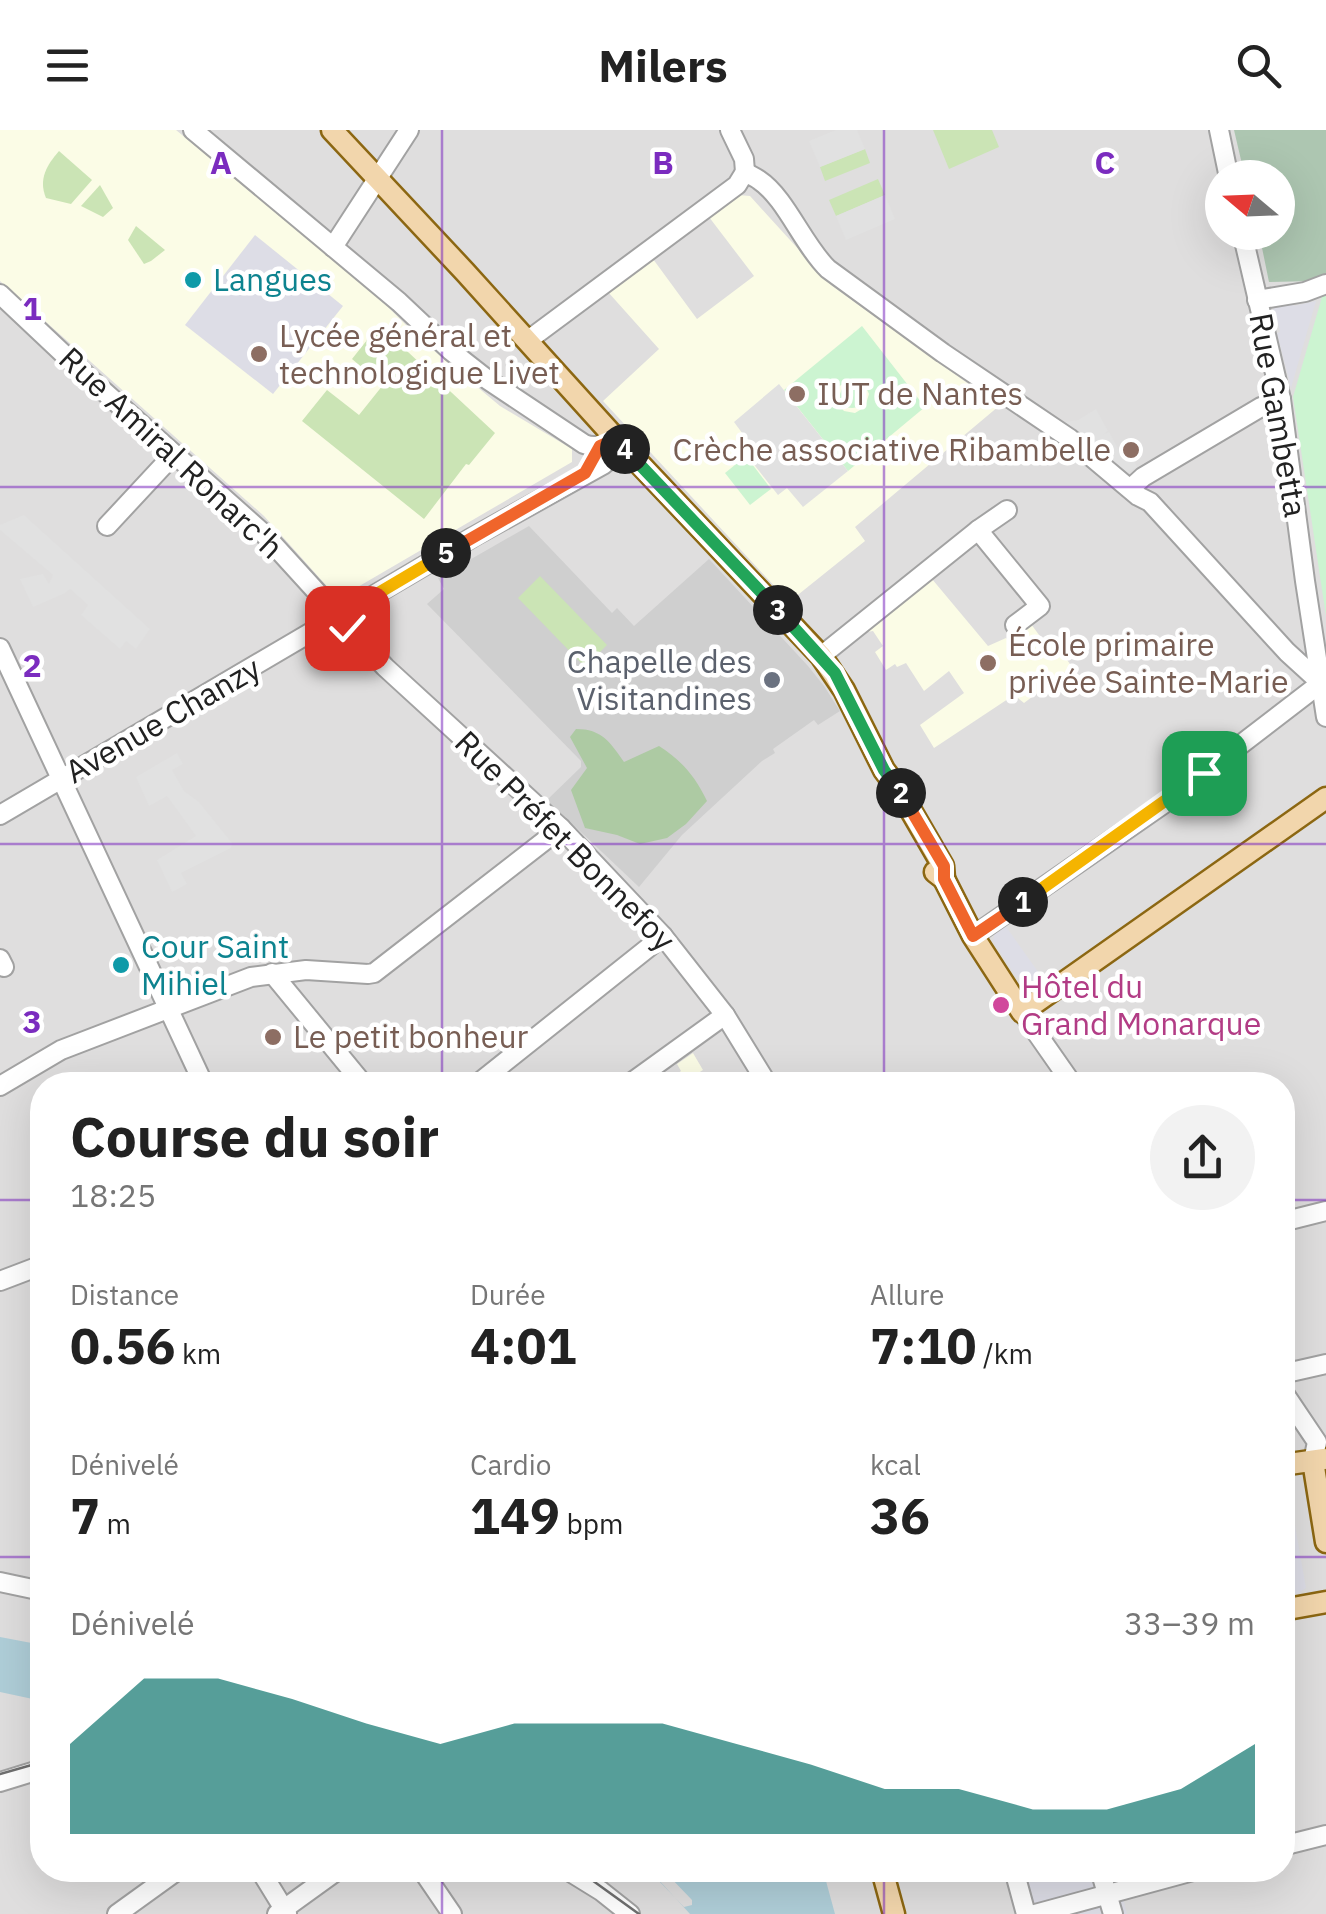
<!DOCTYPE html>
<html lang="fr">
<meta charset="utf-8">
<style>
body{margin:0;font-family:"IBM Plex Sans",sans-serif;background:#f2f2f2;color:#222;height:100vh;display:flex;flex-direction:column;font-size:38px;white-space:nowrap}
*{box-sizing:border-box;margin:0}
p{font-size:32px;color:#767676}
.icon{flex:none;width:55px;height:55px;fill:none;stroke:currentColor;stroke-width:2;stroke-linecap:round;stroke-linejoin:round}
.map{position:relative;flex:1;overflow:hidden}
.panel{position:absolute;left:30px;top:942px;width:1265px;height:810px;display:flex;flex-direction:column;background:#fff;border-radius:40px;box-shadow:0 10px 40px #0002}
.panel>*{flex:none}
.needle{width:65px;rotate:289deg}
.fabs{position:absolute;left:1205px;top:30px;display:grid;gap:20px}
.fabs a{display:grid;place-items:center;width:90px;height:90px;border-radius:50%;background:#fff;box-shadow:0 10px 40px #0002;font-size:50px}
.pin{position:absolute;display:grid;place-items:center;width:85px;height:85px;color:#fff;margin:-42px;border-radius:20px;box-shadow:0 5px 15px #0006}
.km{position:absolute;width:50px;height:50px;margin:-25px;border-radius:50%;background:#222;color:#fff;font-size:28px;line-height:50px;text-align:center}
.round{display:grid;place-items:center;flex:none;width:105px;height:105px;border-radius:52px;background:#f2f2f2}
.headline{display:flex;align-items:center;justify-content:space-between;height:170px;padding:0 40px}
h1{font-size:55px;font-weight:700;line-height:75px}
.stats{display:grid;grid-template-columns:repeat(3,1fr);gap:15px;height:170px;padding:10px 40px}
.stats div{display:grid;align-content:center}
.stats b{font-size:50px;font-weight:700}
.stats small{font-size:28px;font-weight:400}
.stats p{font-size:28px}
.chart{height:280px;padding:20px 40px}
.chart p{display:flex;justify-content:space-between}
.chart svg{width:100%;height:180px;margin-top:10px;fill:#0f766e;opacity:.7}
header{display:flex;justify-content:space-between;align-items:center;height:130px;padding:0 40px;background:#fff;font-size:45px;font-weight:700}
.map>svg:first-child{display:block}
.residential{fill:#dfdede;fill-rule:evenodd}
.education{fill:#fbfce6}
.religious{fill:#cfcfcf}
.grass{fill:#cbe4b5}
.forest{fill:#adcaa3}
.cemetery{fill:#adc6b1}
.park{fill:#ccf4d1;fill-rule:evenodd}
.parking{fill:#e1e1e1}
.plaza{fill:#dddde6}
.water{fill:#afced8;fill-rule:evenodd}
.lines{fill:none;stroke-linecap:round;stroke-linejoin:round}
.minor-casing{stroke:#a2a2a2;stroke-width:22}
.major-casing{stroke:#8c6712;stroke-width:25}
.minor{stroke:#fff;stroke-width:18}
.major{stroke:#f2d6ac;stroke-width:20}
.tram{stroke:#6f6f6f;stroke-width:2.5}
.split-1-casing{stroke:#fff;stroke-width:20}
.split-2-casing{stroke:#fff;stroke-width:20}
.split-3-casing{stroke:#fff;stroke-width:20}
.split-4-casing{stroke:#fff;stroke-width:20}
.split-5-casing{stroke:#fff;stroke-width:20}
.split-6-casing{stroke:#fff;stroke-width:20}
.split-1{stroke:#f5b400;stroke-width:12}
.split-2{stroke:#f0652b;stroke-width:12}
.split-3{stroke:#22a559;stroke-width:12}
.split-4{stroke:#22a559;stroke-width:12}
.split-5{stroke:#f0652b;stroke-width:12}
.split-6{stroke:#f5b400;stroke-width:12}
.grid{fill:none;stroke:#7b2cbf;stroke-width:2.5;stroke-opacity:0.55}
.culture-dot{fill:#0f9aa8;stroke:#fff;stroke-width:4}
.education-dot{fill:#8d6e63;stroke:#fff;stroke-width:4}
.worship-dot{fill:#6b7280;stroke:#fff;stroke-width:4}
.hotel-dot{fill:#d1479c;stroke:#fff;stroke-width:4}
.labels{text-anchor:middle;stroke-width:9;stroke-linejoin:round;paint-order:stroke}
.culture-label{font-size:32px;fill:#0d838f;stroke:#fff;text-anchor:start}
.education-label{font-size:32px;fill:#785e54;stroke:#fff;text-anchor:start}
.street-label{font-size:32px;fill:#212121;stroke:#fff}
.worship-label{font-size:32px;fill:#5b616d;stroke:#fff;text-anchor:end}
.hotel-label{font-size:32px;fill:#b23c85;stroke:#fff;text-anchor:start}
.grid-label{font-size:32px;text-anchor:middle;font-weight:bold;fill:#7b2cbf;stroke:#fff;stroke-width:9;stroke-linejoin:round;paint-order:stroke}
</style>
<header><svg class="icon" aria-label="menu" viewBox="0 0 24 24"><path d="M4 6h16M4 12h16M4 18h16"/></svg>Milers<svg class="icon" aria-label="search" viewBox="0 0 24 24"><circle cx="10" cy="10" r="6"/><path d="M15 15l6 6"/></svg></header>
<div class="map">
<svg width="1326" height="1784" viewBox="0 0 1326 1784">
<rect width="100%" height="100%" fill="#f0eee9"/>
<path class="residential" d="M 0,0 L 1326,0 L 1326,1784 L 0,1784 ZM 1222,48 L 1278,48 L 1278,102 L 1222,102 ZM 42,955 L 1282,955 L 1282,1740 L 42,1740 Z"/>
<g class="education">
<path d="M 0,0 L 176,0 L 382,171 L 420,209 L 500,276 L 572,319 L 572,332 L 344,465 L 333,463 L 264,386 L 0,151 Z"/>
<path d="M 738,65 L 750,66 L 831,155 L 999,276 L 855,397 L 865,411 L 789,472 L 603,271 L 659,219 L 608,162 L 653,129 L 697,189 L 754,146 L 709,87 Z"/>
<path d="M 932,449 L 988,516 L 1006,508 L 1009,511 L 1031,494 L 1042,509 L 1048,505 L 1052,508 L 1072,537 L 1024,573 L 1014,565 L 934,618 L 920,595 L 964,563 L 949,541 L 924,561 L 906,533 L 897,537 L 895,534 L 886,540 L 875,522 L 883,516 L 873,501 L 867,502 Z"/>
<path d="M 693,923 L 703,940 L 695,945 L 701,955 L 662,955 L 681,941 L 677,934 Z"/>
</g>
<path class="religious" d="M 529,396 L 612,483 L 617,478 L 634,496 L 709,429 L 808,536 L 824,556 L 840,581 L 818,595 L 814,590 L 773,619 L 775,623 L 762,631 L 682,705 L 639,757 L 547,670 L 581,637 L 581,631 L 427,474 L 444,459 L 438,448 Z"/>
<g class="grass">
<path d="M 933,0 L 992,0 L 999,17 L 949,39 Z"/>
<path d="M 865,19 L 870,33 L 825,51 L 820,37 Z"/>
<path d="M 59,21 L 92,50 L 71,74 L 46,68 C 38,49 47,35 59,21 Z"/>
<path d="M 878,49 L 885,65 L 836,86 L 829,70 Z"/>
<path d="M 100,55 L 113,78 L 103,87 L 81,76 Z"/>
<path d="M 136,96 L 165,120 L 151,131 L 144,134 L 128,110 Z"/>
<path d="M 379,195 L 495,303 L 469,335 L 466,334 L 424,389 L 302,291 L 327,260 L 359,285 L 383,255 L 352,229 Z"/>
<path d="M 540,446 L 607,515 L 585,537 L 518,468 Z"/>
</g>
<path class="forest" d="M 576,599 C 602,599 610,612 624,632 L 659,616 C 682,631 695,646 707,671 L 686,694 L 667,708 L 640,714 L 617,705 L 585,698 L 571,660 L 587,638 L 570,607 Z"/>
<path class="cemetery" d="M 1234,0 L 1326,0 L 1326,145 L 1315,151 L 1269,152 L 1259,103 L 1278,102 L 1278,48 L 1245,47 Z"/>
<g class="park">
<path d="M 1326,165 L 1326,486 L 1293,267 L 1322,167 Z"/>
<path d="M 862,196 L 925,277 L 848,341 L 784,260 ZM 848,250 C 859,250 865,253 869,264 L 865,277 L 855,283 L 844,281 L 835,271 L 837,258 Z"/>
<circle cx="852" cy="266" r="12"/>
<path d="M 746,326 L 771,359 L 750,375 L 725,343 Z"/>
</g>
<g class="parking">
<path d="M 836,0 L 857,0 L 865,19 L 820,37 L 809,11 Z"/>
<path d="M 885,65 L 895,89 L 846,110 L 836,86 Z"/>
<path d="M 779,254 L 848,341 L 803,377 L 787,358 L 778,365 L 741,318 L 748,311 L 734,292 Z"/>
<path d="M 1096,279 L 1108,301 L 1102,305 L 1109,302 L 1120,322 L 1127,318 L 1134,330 L 1137,337 L 1127,343 L 1120,339 L 1092,311 L 1089,313 L 1064,296 L 1066,292 L 1078,290 Z"/>
<path d="M 24,385 L 150,499 L 136,519 L 126,511 L 120,519 L 81,485 L 88,475 L 70,459 L 65,463 L 33,477 L 20,449 L 43,444 L 49,454 L 53,445 L 0,400 L 0,395 Z"/>
<path d="M 177,623 L 183,634 L 172,640 L 184,661 L 199,672 L 232,713 L 231,718 L 181,743 L 187,754 L 172,762 L 157,730 L 196,706 L 167,666 L 149,676 L 136,647 Z"/>
</g>
<g class="plaza">
<path d="M 255,105 L 343,176 L 273,264 L 185,195 Z"/>
<path d="M 1292,171 L 1294,176 L 1316,171 L 1291,258 L 1277,203 L 1280,202 L 1277,188 L 1269,189 L 1269,185 L 1276,176 Z"/>
<path d="M 1002,791 L 1046,853 L 1030,854 L 1015,845 L 993,811 L 995,800 Z"/>
<path d="M 1283,1352 L 1288,1356 L 1306,1458 L 1291,1468 L 1283,1470 Z"/>
<path d="M 1004,1740 L 1116,1740 L 1127,1784 L 1015,1784 Z"/>
</g>
<g class="water">
<path d="M 0,1507 L 42,1515 L 42,1571 L 0,1562 Z"/>
<path d="M 639,1740 L 823,1740 L 835,1784 L 690,1784 L 657,1748 L 652,1745 L 646,1748 L 637,1743 ZM 660,1743 L 667,1744 L 692,1770 L 692,1775 L 684,1777 L 659,1751 Z"/>
</g>
<g class="lines">
<defs>
<g id="minor">
<path d="M 193,0 L 399,172 L 451,221 L 488,250 L 584,314 C 596,319 605,314 616,309"/>
<path d="M 730,0 L 744,29 L 745,42"/>
<path d="M 1219,0 L 1229,48"/>
<path d="M 745,42 C 750,45 755,47 759,50 C 786,68 803,115 828,139 L 943,223 L 1069,308 L 1138,366 L 1150,372 L 1287,522 L 1321,553"/>
<path d="M 1242,102 L 1281,269 L 1305,451 L 1326,587"/>
<path d="M 333,117 L 409,0"/>
<path d="M 0,164 L 90,249 L 263,403 L 385,537 L 561,698 L 663,806 L 725,885 L 768,955"/>
<path d="M 1257,170 L 1305,162 L 1326,154"/>
<path d="M 527,211 L 737,55 L 745,42"/>
<path d="M 1131,358 L 1143,347 L 1261,277 L 1281,269"/>
<path d="M 107,396 L 174,324"/>
<path d="M 978,400 L 1040,476 L 1015,495"/>
<path d="M 0,518 L 204,955"/>
<path d="M 821,526 L 978,400 L 1007,380"/>
<path d="M 0,685 L 473,407 L 603,335 L 610,329 L 616,309"/>
<path d="M 973,806 L 1162,675 L 1321,553"/>
<path d="M 0,829 L 4,837"/>
<path d="M 272,843 L 364,955"/>
<path d="M 1022,882 L 1073,955"/>
<path d="M 476,955 L 663,806"/>
<path d="M 628,955 L 725,885"/>
<path d="M 0,956 L 61,920 L 251,847 L 306,840 L 368,844 L 374,843 L 561,698"/>
<path d="M 1282,1092 L 1326,1081"/>
<path d="M 0,1151 L 42,1135"/>
<path d="M 1282,1244 L 1326,1234"/>
<path d="M 1282,1260 L 1317,1312 L 1313,1331"/>
<path d="M 0,1452 L 42,1461"/>
<path d="M 0,1652 L 42,1639"/>
<path d="M 1282,1716 L 1326,1705"/>
<path d="M 260,1740 L 287,1784"/>
<path d="M 422,1740 L 452,1784"/>
<path d="M 567,1740 L 601,1761 L 630,1784"/>
<path d="M 1014,1740 L 1026,1784"/>
<path d="M 1100,1740 L 1113,1784"/>
<path d="M 117,1784 L 178,1740"/>
<path d="M 277,1784 L 338,1740"/>
<path d="M 1035,1784 L 1197,1740"/>
</g>
<g id="major">
<path d="M 332,0 L 465,142 L 616,309 L 821,526 L 844,560 L 884,640 L 899,660 L 943,736 L 944,749"/>
<path d="M 935,742 L 944,749 L 973,806 L 1022,882 L 1326,668"/>
<path d="M 1313,1331 L 1326,1412"/>
<path d="M 1282,1335 L 1324,1329"/>
<path d="M 1282,1480 L 1326,1472"/>
<path d="M 882,1740 L 894,1784"/>
</g>
</defs>
<use href="#minor" class="minor-casing"/>
<use href="#major" class="major-casing"/>
<use href="#minor" class="minor"/>
<use href="#major" class="major"/>
<g class="tram">
<path d="M 0,1644 L 42,1632"/>
<path d="M 578,1740 L 639,1784"/>
</g>
</g>
<g class="lines">
<defs>
<path id="split-1" d="M 1023,772 L 1204,643"/>
<path id="split-2" d="M 901,663 L 944,736 L 944,749 L 973,806 L 1023,772"/>
<path id="split-3" d="M 778,480 L 835,543 L 884,640 L 901,663"/>
<path id="split-4" d="M 625,319 L 778,480"/>
<path id="split-5" d="M 446,423 L 585,343 L 600,316 L 616,309 L 625,319"/>
<path id="split-6" d="M 347,498 L 338,487 L 446,423"/>
</defs>
<use href="#split-1" class="split-1-casing"/>
<use href="#split-2" class="split-2-casing"/>
<use href="#split-3" class="split-3-casing"/>
<use href="#split-4" class="split-4-casing"/>
<use href="#split-5" class="split-5-casing"/>
<use href="#split-6" class="split-6-casing"/>
<use href="#split-1" class="split-1"/>
<use href="#split-2" class="split-2"/>
<use href="#split-3" class="split-3"/>
<use href="#split-4" class="split-4"/>
<use href="#split-5" class="split-5"/>
<use href="#split-6" class="split-6"/>
</g>
<path class="grid" d="M 442,0 L 442,955M 884,0 L 884,955M 0,357 L 1326,357M 0,714 L 1326,714M 0,1070 L 42,1070M 1282,1070 L 1326,1070M 0,1427 L 42,1427M 1282,1427 L 1326,1427M 442,1740 L 442,1784M 884,1740 L 884,1784"/>
<g class="culture-dot">
<circle cx="193" cy="150" r="10"/>
<circle cx="121" cy="835" r="10"/>
</g>
<g class="education-dot">
<circle cx="259" cy="224" r="10"/>
<circle cx="797" cy="264" r="10"/>
<circle cx="1131" cy="320" r="10"/>
<circle cx="988" cy="533" r="10"/>
<circle cx="273" cy="907" r="10"/>
</g>
<circle class="worship-dot" cx="772" cy="550" r="10"/>
<circle class="hotel-dot" cx="1001" cy="875" r="10"/>
<g class="labels">
<g class="culture-label">
<text x="213" y="161">Langues</text>
<text x="141" y="828">Cour Saint<tspan x="141" dy="37">Mihiel</tspan></text>
</g>
<g class="education-label">
<text x="279" y="217">Lycée général et<tspan x="279" dy="37">technologique Livet</tspan></text>
<text x="817" y="275">IUT de Nantes</text>
<text x="1111" y="331" text-anchor="end">Crèche associative Ribambelle</text>
<text x="1008" y="526">École primaire<tspan x="1008" dy="37">privée Sainte-Marie</tspan></text>
<text x="293" y="918">Le petit bonheur</text>
</g>
<g class="street-label">
<text transform="translate(1278 285) rotate(80)" y="11">Rue Gambetta</text>
<text transform="translate(171 323) rotate(43)" y="11">Rue Amiral Ronarc'h</text>
<text transform="translate(163 590) rotate(-30)" y="11">Avenue Chanzy</text>
<text transform="translate(565 711) rotate(45)" y="11">Rue Préfet Bonnefoy</text>
</g>
<g class="worship-label">
<text x="752" y="543">Chapelle des<tspan x="752" dy="37">Visitandines</tspan></text>
</g>
<g class="hotel-label">
<text x="1021" y="868">Hôtel du<tspan x="1021" dy="37">Grand Monarque</tspan></text>
</g>
</g>
<g class="grid-label">
<text x="221" y="44">A</text>
<text x="663" y="44">B</text>
<text x="1105" y="44">C</text>
<text x="32" y="190">1</text>
<text x="32" y="547">2</text>
<text x="32" y="903">3</text>
</g>
</svg>
<div class="fabs">
<a><svg class="needle" viewBox="-14 -14 28 28"><path d="M0-13l5 13h-10z" fill="#e53935"/><path d="M0 13l5-13h-10z" fill="#767676"/></svg></a>
</div>
<div class="pin" style="left:1204px;top:643px;background:#1e9e55"><svg class="icon" aria-label="arrive" viewBox="0 0 24 24"><path d="M6 21V4h12l-3 4 3 4H6"/></svg></div>
<div class="pin" style="left:347px;top:498px;background:#d93025"><svg class="icon" aria-label="check" viewBox="0 0 24 24"><path d="M5 12l5 5 9-10"/></svg></div>
<b class="km" style="left:1023px;top:772px">1</b>
<b class="km" style="left:901px;top:663px">2</b>
<b class="km" style="left:778px;top:480px">3</b>
<b class="km" style="left:625px;top:319px">4</b>
<b class="km" style="left:446px;top:423px">5</b>
<section class="panel">
<div class="headline"><div><h1>Course du soir</h1><p>18:25</p></div><a class="round"><svg class="icon" aria-label="share" viewBox="0 0 24 24"><path d="M12 15V3M7 8l5-5 5 5M5 13v7h14v-7"/></svg></a></div>
<div class="stats">
<div><p>Distance</p><b>0.56<small> km</small></b></div>
<div><p>Durée</p><b>4:01</b></div>
<div><p>Allure</p><b>7:10<small> /km</small></b></div>
</div>
<div class="stats">
<div><p>Dénivelé</p><b>7<small> m</small></b></div>
<div><p>Cardio</p><b>149<small> bpm</small></b></div>
<div><p>kcal</p><b>36</b></div>
</div>
<div class="chart"><p><span>Dénivelé</span>33–39 m</p>
<svg viewBox="0 0 160 44" preserveAspectRatio="none"><path d="M0 44V22L10 6L20 6L30 11L40 17L50 22L60 17L70 17L80 17L90 22L100 27L110 33L120 33L130 38L140 38L150 33L160 22V44z"/></svg>
</div>
</section>
</div>
